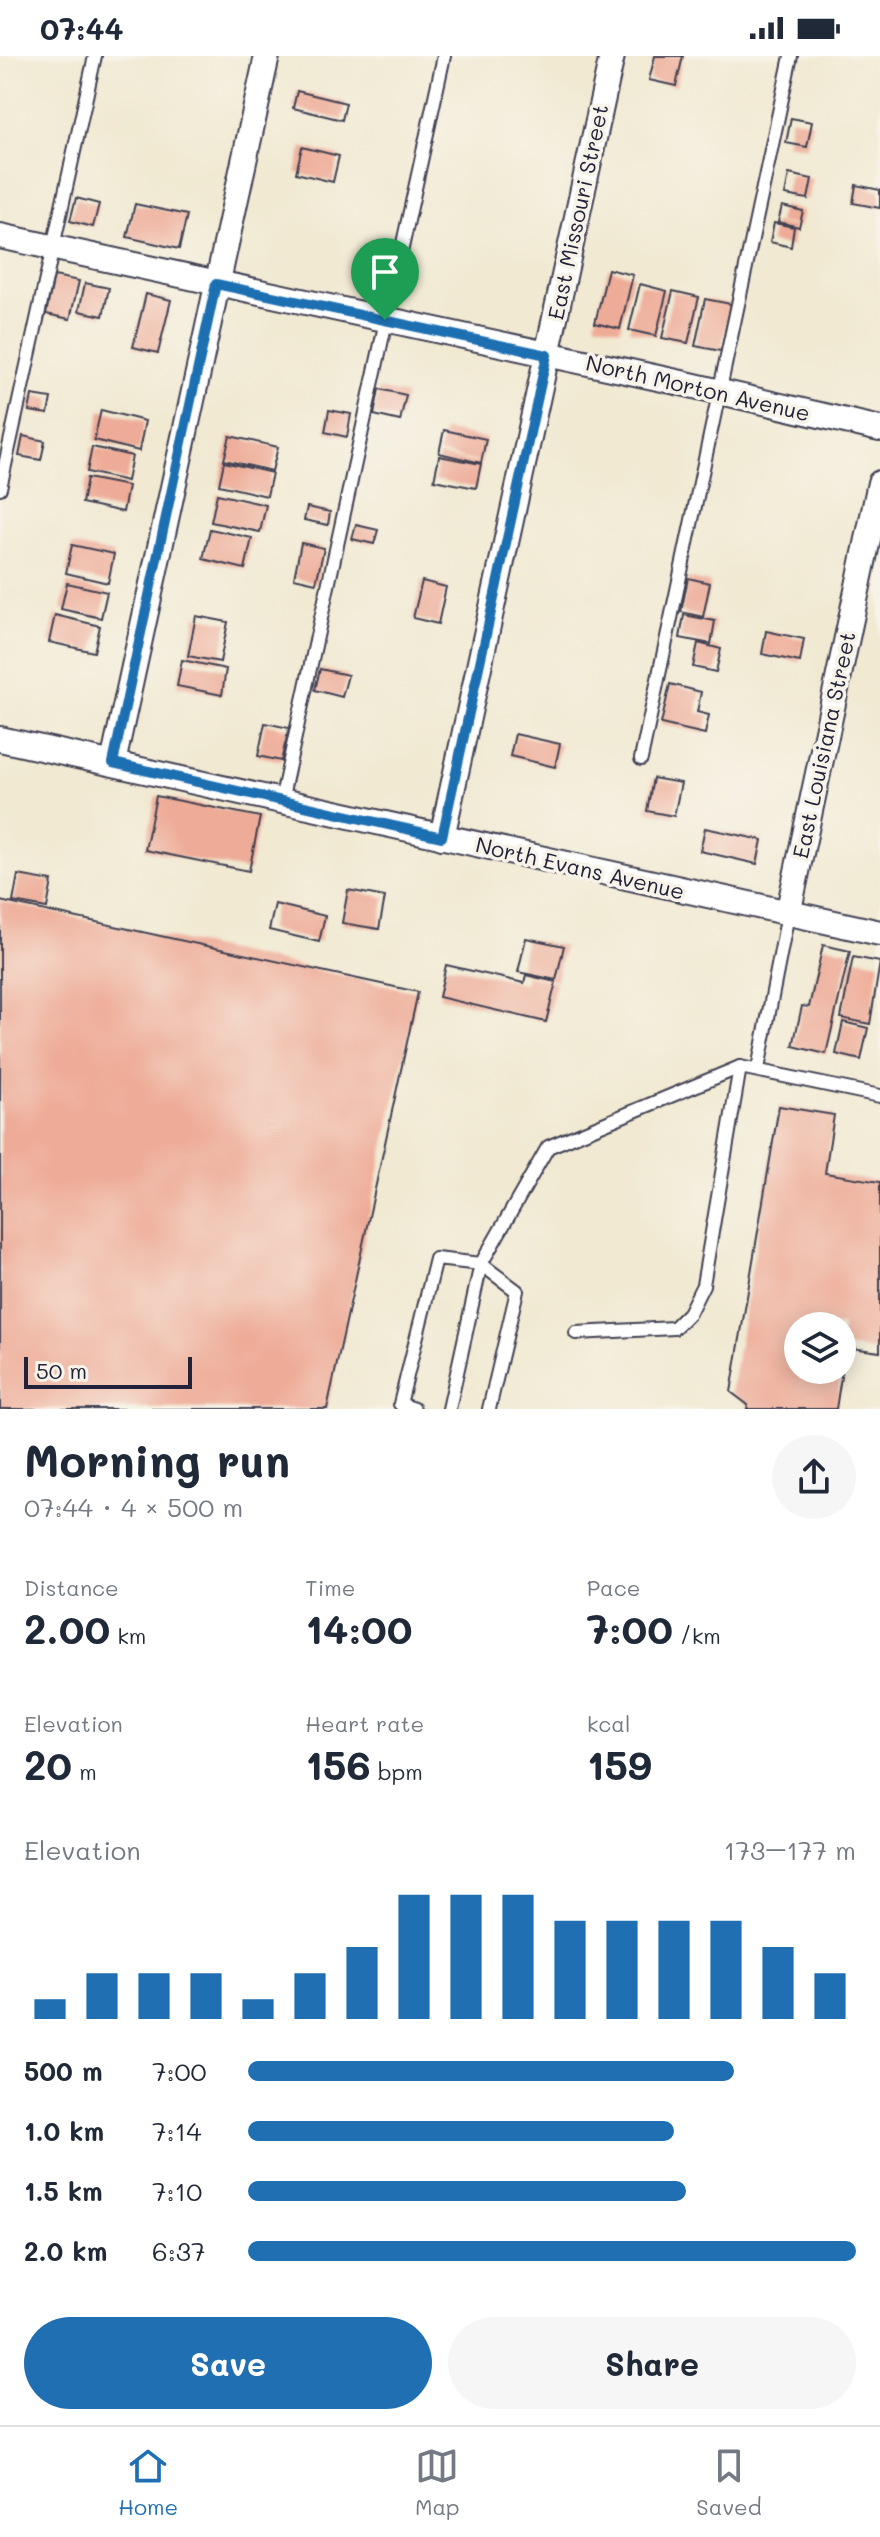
<!DOCTYPE html>
<meta charset="utf-8">
<style>
body{margin:0;font-family:Mali,sans-serif;background:#f6f6f7;color:#1f2937;height:100vh;display:flex;flex-direction:column;font-size:30px;white-space:nowrap}
*{box-sizing:border-box;margin:0}
p{font-size:26px;color:#747a83}
.icon{flex:none;width:44px;height:44px;fill:none;stroke:currentColor;stroke-width:2;stroke-linecap:round;stroke-linejoin:round}
.map{position:relative;height:1353px;overflow:hidden}
.sheet{display:flex;flex-direction:column;background:#fff;flex:1}
.sheet>*{flex:none}
.fabs{position:absolute;left:784px;top:1256px;display:grid;gap:16px}
.fabs a{display:grid;place-items:center;width:72px;height:72px;border-radius:50%;background:#fff;box-shadow:0 4px 20px #0003;font-size:40px}
.scale{position:absolute;left:24px;bottom:20px;width:168px;box-sizing:border-box;padding-left:8px;border:4px solid #22223b;border-top:0;font-size:22px;line-height:28px;white-space:nowrap;color:#22223b;-webkit-text-stroke:6px #f7f3e8;paint-order:stroke}
.pin{position:absolute;display:grid;place-items:center;width:68px;height:68px;color:#fff;margin:-82px -34px;border-radius:50% 50% 50% 0;rotate:-45deg;box-shadow:0 0 8px #0007}
.pin .icon{rotate:45deg}
.round{display:grid;place-items:center;flex:none;width:84px;height:84px;border-radius:42px;background:#f6f6f7}
.overview{display:flex;align-items:center;justify-content:space-between;height:136px;padding:0 24px}
h1{font-size:44px;font-weight:800;line-height:60px}
.metrics{display:grid;grid-template-columns:repeat(3,1fr);gap:12px;height:136px;padding:8px 24px}
.metrics div{display:grid;align-content:center}
.metrics b{font-size:40px;font-weight:800}
.metrics small{font-size:22px;font-weight:400}
.metrics p{font-size:22px}
.chart{height:224px;padding:16px 24px}
.chart p{display:flex;justify-content:space-between}
.chart svg{width:100%;height:144px;margin-top:8px;stroke:#1f6fb2;stroke-width:6}
.primary-button{display:flex;gap:16px;margin-top:auto;padding:16px 24px}
.primary-button a{flex:1;height:92px;border-radius:48px;background:#1f6fb2;color:#fff;font-size:32px;font-weight:800;line-height:92px;text-align:center}
.primary-button a+a{background:#f6f6f7;color:#1f2937}
ul{padding:0 24px;list-style:none;font-size:26px}
li{display:grid;grid-template-columns:128px 96px 1fr;align-items:center;height:60px}
li i{height:20px;border-radius:10px;background:#1f6fb2}
.status{display:flex;justify-content:space-between;align-items:center;height:56px;padding:0 40px;background:#fff;direction:ltr}
.status svg{height:22px;fill:currentColor}
.menu{display:flex;justify-content:space-around;align-items:center;height:112px;border-top:2px solid #e0e1e3;background:#fff;font-size:22px;color:#747a83}
.menu a{display:grid;justify-items:center;gap:4px}
.menu .current{color:#1f6fb2}
.map>svg:first-child{display:block}
.building{fill:#eeab97}
.lines{fill:none;stroke-linecap:round;stroke-linejoin:round}
.service-casing{stroke:#414052;stroke-width:16}
.minor-casing{stroke:#414052;stroke-width:28}
.service{stroke:#fff;stroke-width:12}
.minor{stroke:#fff;stroke-width:24}
.route-casing{stroke:#fff;stroke-width:16}
.route{stroke:#1f6fb2;stroke-width:10}
.labels{text-anchor:middle;stroke-width:7;stroke-linejoin:round;paint-order:stroke}
.street-label{font-size:22px;fill:#22223b;stroke:#f7f3e8}
</style>
<div class="status"><b>07:44</b><svg viewBox="0 0 49 12"><path d="M0 12V9h3v3zM5 12V6h3v6zM10 12V3h3v9zM15 12V0h3v12zM26 1h20v11H26zM47 4h2v5h-2z"/></svg></div>
<div class="map">
<svg width="880" height="1353" viewBox="0 0 880 1353">
<rect width="100%" height="100%" fill="#f7f3e8"/>
<filter id="ink" filterUnits="userSpaceOnUse"><feTurbulence type="fractalNoise" baseFrequency=".0125" numOctaves="2"/><feDisplacementMap in="SourceGraphic" scale="16" xChannelSelector="R" yChannelSelector="G"/><feConvolveMatrix kernelMatrix="1 2 1 2 8 2 1 2 1" color-interpolation-filters="sRGB"/></filter>
<filter id="wash" filterUnits="userSpaceOnUse"><feTurbulence type="fractalNoise" baseFrequency=".006" numOctaves="4" result="noise"/><feDisplacementMap in="SourceGraphic" scale="32" xChannelSelector="R" yChannelSelector="G"/><feGaussianBlur stdDeviation="1.8" result="paint"/><feColorMatrix in="noise" values="0 0 0 0 0 0 0 0 0 0 0 0 0 0 0 0 0 1.4 0 .05"/><feComposite in="paint" operator="in"/></filter>
<g filter="url(#wash)">
<rect width="100%" height="100%" fill="#f1e9d2"/>
<g id="blocks">
<g class="building">
<path d="M 655,0 L 683,0 L 676,30 L 649,24 Z"/>
<path d="M 297,35 L 346,47 L 342,64 L 293,52 Z"/>
<path d="M 791,62 L 812,66 L 807,91 L 786,87 Z"/>
<path d="M 302,91 L 339,100 L 333,126 L 296,117 Z"/>
<path d="M 789,118 L 812,123 L 808,143 L 785,139 Z"/>
<path d="M 856,129 L 880,134 L 880,152 L 853,147 Z"/>
<path d="M 76,142 L 99,148 L 93,171 L 70,165 Z"/>
<path d="M 135,148 L 187,159 L 179,193 L 127,181 Z"/>
<path d="M 782,150 L 803,155 L 799,171 L 778,166 Z"/>
<path d="M 774,167 L 794,171 L 791,191 L 770,186 Z"/>
<path d="M 608,213 L 633,219 L 620,273 L 595,267 Z"/>
<path d="M 54,220 L 79,225 L 70,263 L 46,258 Z"/>
<path d="M 85,227 L 109,232 L 103,260 L 79,255 Z"/>
<path d="M 640,228 L 667,235 L 656,280 L 629,274 Z"/>
<path d="M 673,235 L 699,241 L 688,287 L 662,282 Z"/>
<path d="M 146,238 L 171,244 L 158,297 L 133,291 Z"/>
<path d="M 705,243 L 731,248 L 721,295 L 695,290 Z"/>
<path d="M 379,333 L 406,339 L 400,365 L 374,359 Z"/>
<path d="M 32,339 L 51,342 L 48,358 L 29,355 Z"/>
<path d="M 101,354 L 145,365 L 139,395 L 94,384 Z"/>
<path d="M 329,354 L 351,358 L 347,381 L 325,376 Z"/>
<path d="M 444,374 L 486,383 L 481,407 L 439,397 Z"/>
<path d="M 23,380 L 45,385 L 41,404 L 19,400 Z"/>
<path d="M 230,380 L 278,391 L 272,415 L 224,404 Z"/>
<path d="M 92,391 L 132,400 L 127,425 L 87,416 Z"/>
<path d="M 439,400 L 481,408 L 476,432 L 434,424 Z"/>
<path d="M 224,406 L 272,417 L 267,440 L 219,429 Z"/>
<path d="M 87,422 L 128,430 L 123,456 L 82,447 Z"/>
<path d="M 217,438 L 266,449 L 260,476 L 211,466 Z"/>
<path d="M 307,451 L 330,456 L 328,469 L 304,464 Z"/>
<path d="M 356,469 L 378,474 L 374,488 L 352,483 Z"/>
<path d="M 210,473 L 252,482 L 245,513 L 203,503 Z"/>
<path d="M 301,487 L 324,492 L 316,527 L 294,522 Z"/>
<path d="M 72,489 L 114,498 L 108,527 L 66,517 Z"/>
<path d="M 688,522 L 710,527 L 703,561 L 681,556 Z"/>
<path d="M 422,525 L 446,531 L 438,568 L 413,562 Z"/>
<path d="M 67,527 L 107,536 L 101,562 L 61,553 Z"/>
<path d="M 55,559 L 100,570 L 94,596 L 49,586 Z"/>
<path d="M 684,559 L 715,565 L 711,588 L 680,582 Z"/>
<path d="M 196,560 L 228,566 L 220,606 L 188,600 Z"/>
<path d="M 766,575 L 804,583 L 800,606 L 762,598 Z"/>
<path d="M 698,587 L 721,593 L 716,616 L 693,611 Z"/>
<path d="M 182,604 L 226,613 L 222,639 L 177,630 Z"/>
<path d="M 320,613 L 348,619 L 342,641 L 315,634 Z"/>
<path d="M 670,628 L 701,636 L 697,656 L 709,659 L 705,678 L 661,668 Z"/>
<path d="M 265,667 L 289,672 L 281,705 L 258,700 Z"/>
<path d="M 515,678 L 560,688 L 555,711 L 510,700 Z"/>
<path d="M 653,722 L 681,727 L 674,760 L 647,755 Z"/>
<path d="M 156,740 L 260,761 L 249,815 L 145,794 Z"/>
<path d="M 705,772 L 762,784 L 757,808 L 700,795 Z"/>
<path d="M 18,819 L 52,825 L 47,852 L 13,846 Z"/>
<path d="M 348,834 L 385,841 L 379,873 L 342,867 Z"/>
<path d="M 0,845 L 418,936 L 327,1353 L 0,1353 Z"/>
<path d="M 275,848 L 325,860 L 319,886 L 269,874 Z"/>
<path d="M 526,882 L 564,890 L 556,924 L 518,916 Z"/>
<path d="M 823,889 L 850,895 L 826,998 L 793,990 L 802,950 L 809,951 Z"/>
<path d="M 853,901 L 880,906 L 870,968 L 841,962 Z"/>
<path d="M 446,909 L 524,927 L 526,919 L 556,926 L 546,966 L 439,941 Z"/>
<path d="M 843,966 L 868,972 L 861,1004 L 836,998 Z"/>
<path d="M 779,1050 L 834,1059 L 825,1117 L 880,1126 L 880,1296 L 845,1291 L 842,1300 L 842,1270 L 798,1270 L 798,1314 L 842,1314 L 836,1353 L 747,1353 L 748,1349 L 731,1336 Z"/>
</g>
</g>
</g>
<g filter="url(#ink)">
<use href="#blocks" fill-opacity="0" stroke="#414052" stroke-width="2"/>
<g class="lines">
<defs>
<g id="service">
<path d="M 0,432 L 95,0"/>
<path d="M 641,703 L 791,0"/>
<path d="M 281,745 L 444,0"/>
<path d="M 758,1013 L 788,858"/>
<path d="M 576,1277 L 674,1272 L 689,1257 L 703,1229 L 740,1011"/>
<path d="M 414,1353 L 400,1348 L 436,1203 L 481,1208 L 517,1235 L 489,1353"/>
<path d="M 449,1353 L 481,1208 L 548,1091 L 740,1011 L 880,1040"/>
</g>
<g id="minor">
<path d="M 0,180 L 686,328 L 880,373"/>
<path d="M 0,683 L 880,877"/>
<path d="M 113,707 L 267,0"/>
<path d="M 442,781 L 612,0"/>
<path d="M 788,858 L 880,427"/>
</g>
</defs>
<use href="#service" class="service-casing"/>
<use href="#minor" class="minor-casing"/>
<use href="#service" class="service"/>
<use href="#minor" class="minor"/>
</g>
</g>
<g class="lines" filter="url(#ink)">
<defs>
<path id="route" d="M 216,228 L 547,299 L 442,781 L 113,707 Z"/>
</defs>
<use href="#route" class="route-casing"/>
<use href="#route" class="route"/>
</g>
<g class="labels">
<g class="street-label">
<text transform="translate(578 156) rotate(-78)" y="8">East Missouri Street</text>
<text transform="translate(698 332) rotate(13)" y="8">North Morton Avenue</text>
<text transform="translate(824 689) rotate(-78)" y="8">East Louisiana Street</text>
<text transform="translate(580 812) rotate(13)" y="8">North Evans Avenue</text>
</g>
</g>
</svg>
<div class="fabs">
<a><svg class="icon" aria-label="layers" viewBox="0 0 24 24"><path d="M12 4l9 5-9 5-9-5zM3 14l9 5 9-5"/></svg></a>
</div>
<div class="scale">50 m</div>
<div class="pin" style="left:385px;top:264px;background:#1e9e55"><svg class="icon" aria-label="arrive" viewBox="0 0 24 24"><path d="M6 21V4h12l-3 4 3 4H6"/></svg></div>
</div>
<section class="sheet">
<div class="overview"><div><h1>Morning run</h1><p>07:44 · 4 × 500 m</p></div><a class="round"><svg class="icon" aria-label="share" viewBox="0 0 24 24"><path d="M12 15V3M7 8l5-5 5 5M5 13v7h14v-7"/></svg></a></div>
<div class="metrics">
<div><p>Distance</p><b>2.00<small> km</small></b></div>
<div><p>Time</p><b>14:00</b></div>
<div><p>Pace</p><b>7:00<small> /km</small></b></div>
</div>
<div class="metrics">
<div><p>Elevation</p><b>20<small> m</small></b></div>
<div><p>Heart rate</p><b>156<small> bpm</small></b></div>
<div><p>kcal</p><b>159</b></div>
</div>
<div class="chart"><p><span>Elevation</span>173–177 m</p>
<svg viewBox="0 0 160 44" preserveAspectRatio="none"><path d="M5 44V38M15 44V30M25 44V30M35 44V30M45 44V38M55 44V30M65 44V22M75 44V6M85 44V6M95 44V6M105 44V14M115 44V14M125 44V14M135 44V14M145 44V22M155 44V30"/></svg>
</div>
<ul>
<li><b>500 m</b>7:00<i style="width:80%"></i></li>
<li><b>1.0 km</b>7:14<i style="width:70%"></i></li>
<li><b>1.5 km</b>7:10<i style="width:72%"></i></li>
<li><b>2.0 km</b>6:37<i style="width:100%"></i></li>
</ul>
<div class="primary-button"><a>Save</a><a>Share</a></div>
</section>
<nav class="menu">
<a class="current"><svg class="icon" aria-label="home" viewBox="0 0 24 24"><path d="M3 11l9-7 9 7M6 9v11h12V9"/></svg>Home</a>
<a><svg class="icon" aria-label="map" viewBox="0 0 24 24"><path d="M3 6l6-2 6 2 6-2v14l-6 2-6-2-6 2zM9 4v14M15 6v14"/></svg>Map</a>
<a><svg class="icon" aria-label="saved" viewBox="0 0 24 24"><path d="M7 4h10v16l-5-4-5 4z"/></svg>Saved</a>
</nav>
